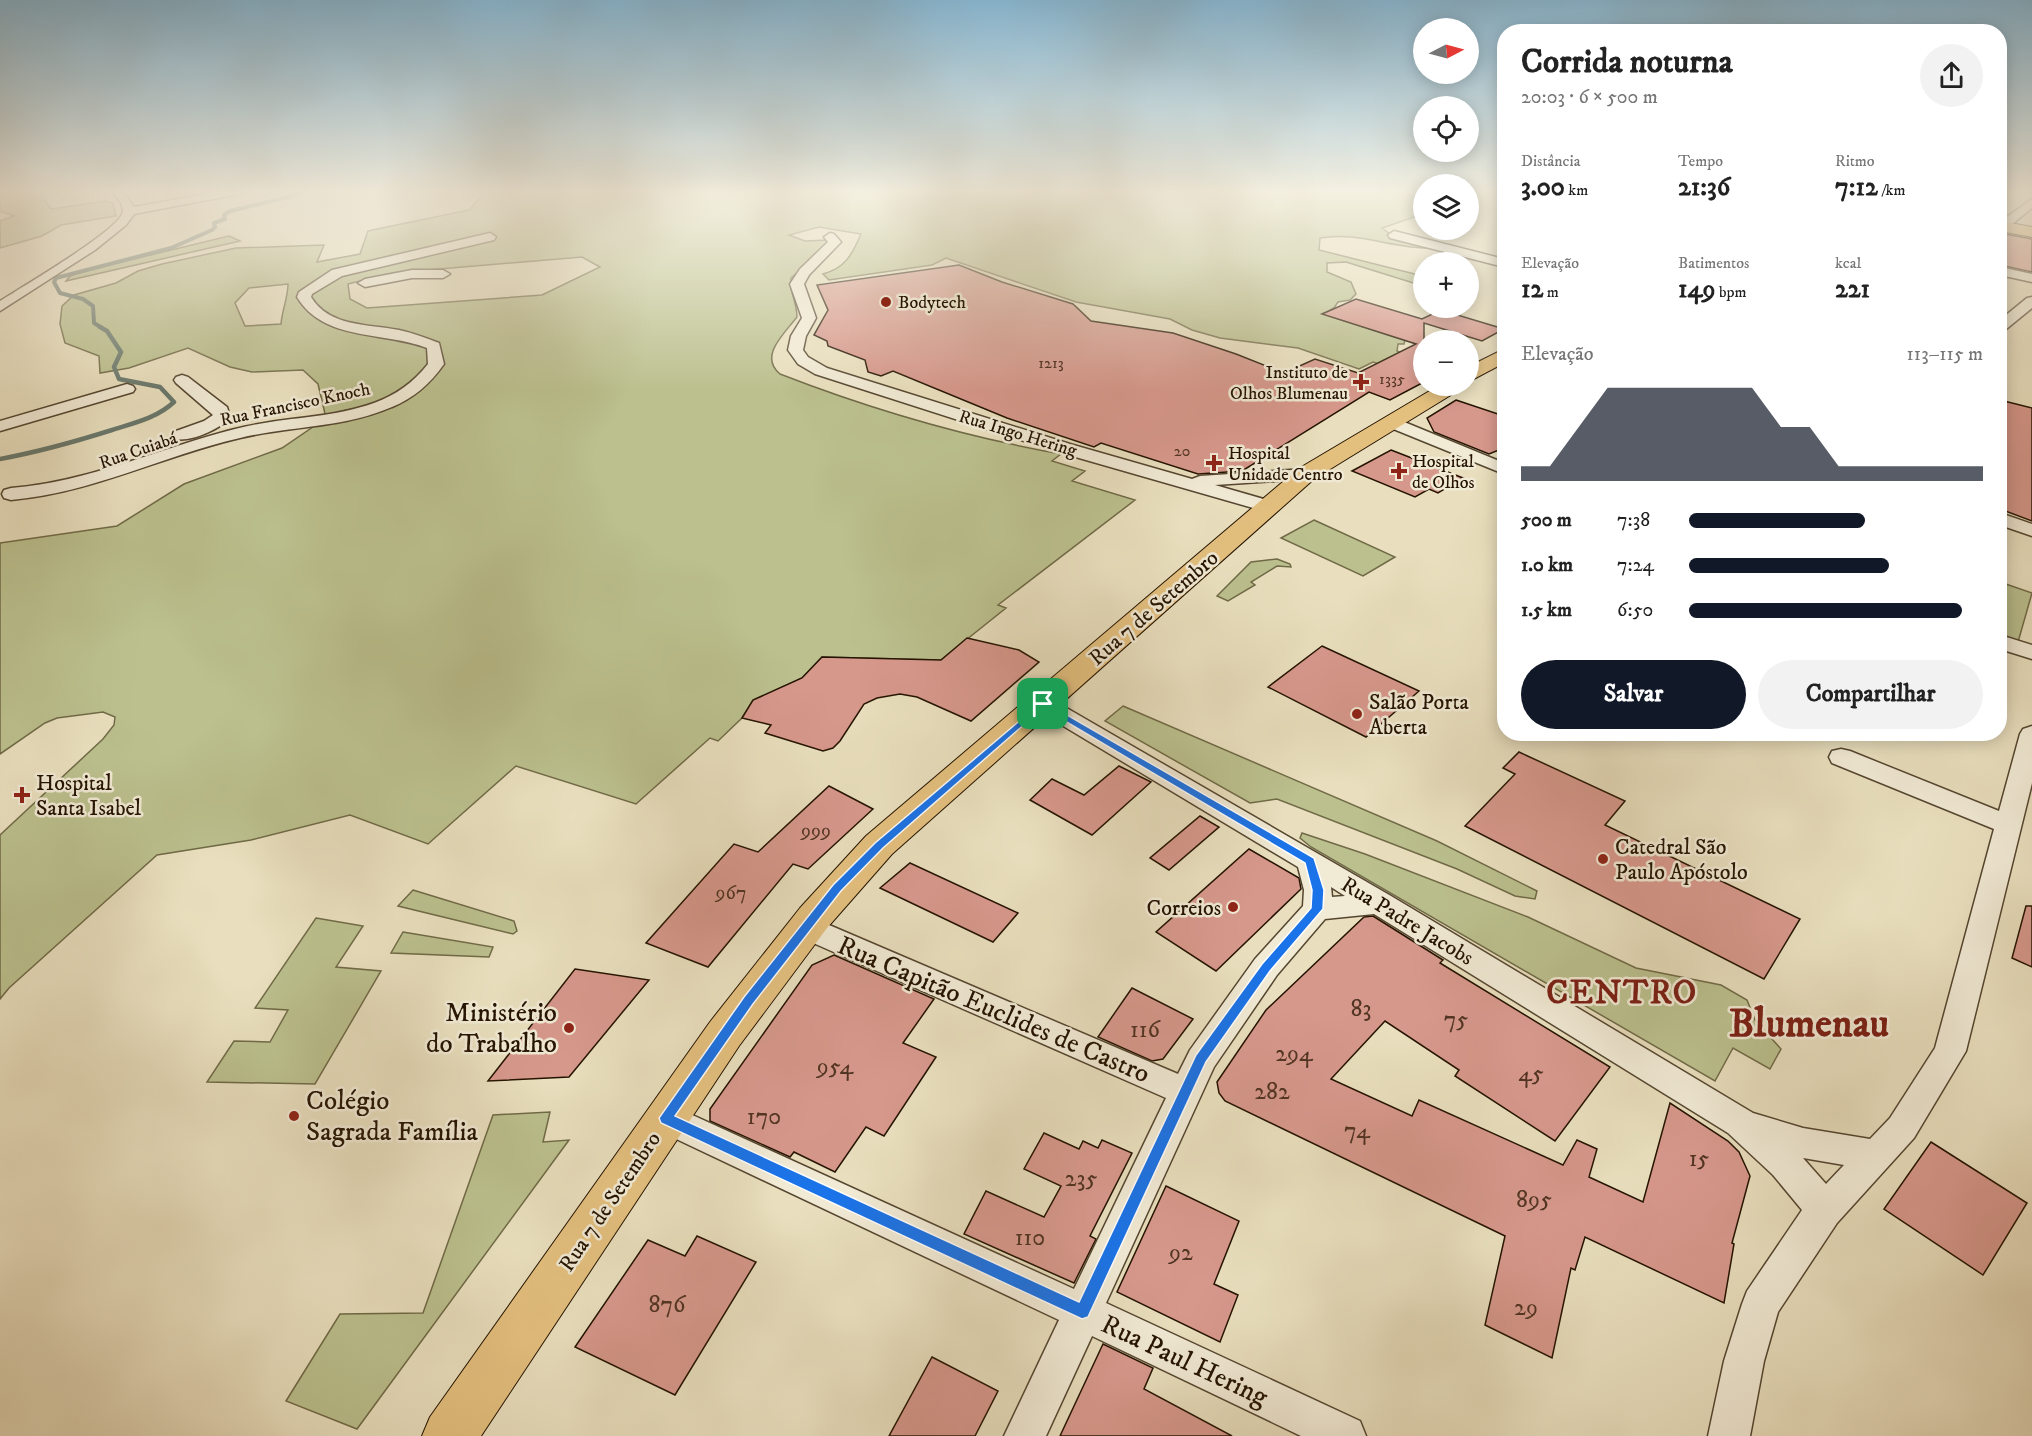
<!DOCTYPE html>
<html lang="pt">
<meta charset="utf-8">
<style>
body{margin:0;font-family:"IM FELL DW Pica",serif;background:#f2f2f2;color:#222;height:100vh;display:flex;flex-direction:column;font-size:22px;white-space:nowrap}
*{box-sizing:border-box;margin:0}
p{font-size:20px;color:#767676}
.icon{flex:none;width:33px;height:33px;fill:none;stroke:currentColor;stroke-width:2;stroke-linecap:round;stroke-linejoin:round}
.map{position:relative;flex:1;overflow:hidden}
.drawer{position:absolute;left:1497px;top:24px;width:510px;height:717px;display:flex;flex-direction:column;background:#fff;border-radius:24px;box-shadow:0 3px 15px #0003}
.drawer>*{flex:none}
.needle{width:39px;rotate:84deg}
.buttons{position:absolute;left:1413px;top:18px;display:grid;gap:12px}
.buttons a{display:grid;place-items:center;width:66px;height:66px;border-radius:50%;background:#fff;box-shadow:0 3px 15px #0003;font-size:30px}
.pin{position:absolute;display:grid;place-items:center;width:51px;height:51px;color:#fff;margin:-26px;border-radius:12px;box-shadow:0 3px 9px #0006}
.round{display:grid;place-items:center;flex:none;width:63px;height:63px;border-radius:32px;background:#f2f2f2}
.head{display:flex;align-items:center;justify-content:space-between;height:102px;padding:0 24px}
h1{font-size:33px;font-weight:800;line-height:45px}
.figures{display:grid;grid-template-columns:repeat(3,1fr);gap:9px;height:102px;padding:6px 24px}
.figures div{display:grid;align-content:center}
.figures b{font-size:26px;font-weight:800}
.figures small{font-size:16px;font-weight:400}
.figures p{font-size:16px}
.chart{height:168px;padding:12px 24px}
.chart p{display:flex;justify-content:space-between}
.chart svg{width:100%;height:108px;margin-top:6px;fill:#111827;opacity:.7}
.cta{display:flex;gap:12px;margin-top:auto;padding:12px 24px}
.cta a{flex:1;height:69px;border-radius:36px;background:#111827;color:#fff;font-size:24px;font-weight:800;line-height:69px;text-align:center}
.cta a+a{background:#f2f2f2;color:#222}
ul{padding:0 24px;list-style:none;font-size:20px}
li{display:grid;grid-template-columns:96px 72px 1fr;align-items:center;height:45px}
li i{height:15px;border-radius:8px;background:#111827}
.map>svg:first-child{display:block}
.green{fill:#bbc08e;stroke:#706a47;stroke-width:1.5;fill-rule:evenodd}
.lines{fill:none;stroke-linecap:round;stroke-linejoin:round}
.stream-far1{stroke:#69786c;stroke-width:4}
.stream{stroke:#69786c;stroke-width:4.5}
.building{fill:#d7988c;stroke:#241300;stroke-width:1.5}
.minor-casing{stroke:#554630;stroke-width:3}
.major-casing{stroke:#241300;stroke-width:2}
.minor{fill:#f1ead5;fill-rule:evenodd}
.major{fill:#e4c07f;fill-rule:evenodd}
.route{fill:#1a73e8;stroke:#fff;stroke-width:1.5;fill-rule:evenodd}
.poi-dot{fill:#8f2418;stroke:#f1ead5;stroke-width:2}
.labels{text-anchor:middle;stroke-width:5;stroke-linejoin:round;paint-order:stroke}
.far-number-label{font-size:16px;fill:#513423}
.far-poi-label{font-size:18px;fill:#241300;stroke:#f1ead5;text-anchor:start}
.far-street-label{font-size:18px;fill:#241300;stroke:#f1ead5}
.number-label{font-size:20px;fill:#513423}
.street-label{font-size:22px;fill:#241300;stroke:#f1ead5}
.poi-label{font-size:22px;fill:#241300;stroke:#f1ead5;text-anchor:start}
.near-number-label{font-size:24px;fill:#513423}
.near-street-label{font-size:27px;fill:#241300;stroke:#f1ead5}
.near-poi-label{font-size:27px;fill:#241300;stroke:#f1ead5;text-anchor:end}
.near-district-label{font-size:33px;font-weight:bold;letter-spacing:1.5px;fill:#7a1f14;stroke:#f1ead5}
.near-town-label{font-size:40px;font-weight:bold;fill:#7a1f14;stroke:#f1ead5}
</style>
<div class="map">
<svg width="2032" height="1436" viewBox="0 0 2032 1436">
<rect width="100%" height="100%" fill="#e9dfbe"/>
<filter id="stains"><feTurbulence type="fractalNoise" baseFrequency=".00333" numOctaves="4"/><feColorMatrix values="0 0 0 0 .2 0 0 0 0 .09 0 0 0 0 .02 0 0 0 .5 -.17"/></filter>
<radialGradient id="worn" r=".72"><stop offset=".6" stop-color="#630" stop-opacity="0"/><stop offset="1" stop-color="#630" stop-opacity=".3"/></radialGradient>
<g class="green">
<path d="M 0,190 L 38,190 L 51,209 L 107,201 L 113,203 L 116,216 L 61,225 L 42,236 L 0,248 L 0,221 L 14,216 L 0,211 Z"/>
<path d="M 487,190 L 1384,190 L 1423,198 L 1423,217 L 1417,216 L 1382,228 L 1394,237 L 1431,248 C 1393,249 1358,231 1320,238 L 1319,250 L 1423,276 L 1423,286 L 1346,262 L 1327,263 L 1327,272 L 1351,282 L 1356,294 L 1350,300 L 1338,302 L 1334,308 L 1323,314 L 1405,340 L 1404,344 L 1398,344 L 1397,351 L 1409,356 L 1385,366 L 1373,362 L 1359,369 L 1298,348 L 1220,338 L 1192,330 L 1170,319 L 1076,302 L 946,258 L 932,265 L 829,280 L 823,274 C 845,268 852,255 861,234 L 819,227 L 789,235 L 805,241 L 828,240 L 827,248 L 791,278 C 789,292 797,302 797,317 C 785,333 758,356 780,374 C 870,409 966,437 1061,454 L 1052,461 L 1085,471 L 1072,481 L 1135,500 L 998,605 L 1006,608 L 941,660 L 822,657 L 802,678 L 753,700 L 742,718 L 718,741 L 710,738 L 636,804 L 516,766 L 428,844 L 350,815 L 251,840 L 157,855 L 9,988 L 0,999 L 0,835 L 103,739 L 114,725 L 115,717 L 103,712 L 57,718 L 45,723 L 0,754 L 0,543 L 117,526 L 184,484 L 282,448 L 326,418 L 318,384 L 303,370 L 252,372 L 230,367 L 188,348 L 129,368 L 100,373 L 99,356 L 65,343 L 60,324 L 62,306 L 74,295 L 116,283 L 138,271 L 162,264 L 236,248 L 324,245 L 317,262 L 360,254 L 368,231 L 469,210 ZM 582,257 L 600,267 L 542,295 L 367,308 L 350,299 L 348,284 L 392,273 ZM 288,284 C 288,298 282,310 281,324 L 245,326 L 235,303 L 249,288 Z"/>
<path d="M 229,236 L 240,241 L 66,281 L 70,276 L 80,272 Z"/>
<path d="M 1314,520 L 1395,557 L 1363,576 L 1281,538 Z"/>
<path d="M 1277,559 L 1290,564 L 1291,567 L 1277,566 L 1251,582 L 1255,585 L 1228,601 L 1217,596 L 1251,562 Z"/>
<path d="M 2000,582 L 2032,593 L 2018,642 L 2000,637 Z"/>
<path d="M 1123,706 L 1437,841 L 1537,891 L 1535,899 L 1515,896 L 1457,869 L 1277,799 L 1250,803 L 1105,721 Z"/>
<path d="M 1302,833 L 1365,854 L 1528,917 L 1636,968 L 1721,985 L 1747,1000 L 1755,1020 L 1781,1049 L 1770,1069 L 1733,1048 L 1715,1081 L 1311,847 L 1300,838 Z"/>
<path d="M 413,890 L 514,921 L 517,931 L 513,934 L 398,906 Z"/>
<path d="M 316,918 L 363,926 L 336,967 L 381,971 L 315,1084 L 207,1082 L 234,1041 L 270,1042 L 288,1010 L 255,1008 Z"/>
<path d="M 403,932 L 493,947 L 489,957 L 391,953 Z"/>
<path d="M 550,1112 L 543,1142 L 569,1140 L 357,1429 L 286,1401 L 340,1314 L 423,1313 L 493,1115 Z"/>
</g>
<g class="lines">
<path class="stream-far1" d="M 102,328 L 94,323 L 93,306 L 83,299 L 60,293 L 54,282 L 56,278 L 171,248 L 212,230 L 215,227 L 214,223 L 225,219 L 224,215 L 230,211 L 288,197 L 305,190"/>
<path class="stream" d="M 0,459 C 38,452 74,442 112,430 C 134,423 157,418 174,402 L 160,387 L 119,379 L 114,367 L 121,352 L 107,331 L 100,327"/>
</g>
<g class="building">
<path d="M 2000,233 L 2032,239 L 2032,272 L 2000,265 Z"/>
<path d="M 959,265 L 1002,282 L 1073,304 L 1091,321 L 1173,333 L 1236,354 L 1284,373 L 1315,359 L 1358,373 L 1416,344 L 1322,314 L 1356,299 L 1422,319 L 1441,310 L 1504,329 L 1482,341 L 1424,323 L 1424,382 L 1390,400 L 1369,392 L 1242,471 L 1198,474 L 1101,443 L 1094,447 L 1007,418 L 893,371 L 881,376 L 868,372 L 865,360 L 828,346 L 827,341 L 814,335 L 828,310 L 817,285 Z"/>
<path d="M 1456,400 L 1504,416 L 1504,448 L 1489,454 L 1434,432 L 1427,418 Z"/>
<path d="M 2000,400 L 2032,408 L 2032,521 L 2000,509 Z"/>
<path d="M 1391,450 L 1463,478 L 1438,493 L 1429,489 L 1415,497 L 1352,471 Z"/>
<path d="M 967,638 L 1019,650 L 1039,662 L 971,721 L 917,697 L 900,694 L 877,698 L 864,704 L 840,741 L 833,748 L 823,751 L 765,733 L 771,725 L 742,718 L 753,700 L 802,678 L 822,657 L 941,660 Z"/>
<path d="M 1322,646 L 1419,691 L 1366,737 L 1268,687 Z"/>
<path d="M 1519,752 L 1625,801 L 1605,825 L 1800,919 L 1764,979 L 1465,826 L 1515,774 L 1503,768 Z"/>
<path d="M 1119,766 L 1151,782 L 1092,835 L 1030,800 L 1052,779 L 1084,795 Z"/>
<path d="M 829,786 L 873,809 L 808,869 L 793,864 L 708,967 L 646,943 L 734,844 L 758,852 Z"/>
<path d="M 1200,816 L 1219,827 L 1169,870 L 1150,858 Z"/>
<path d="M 1249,849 L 1299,878 L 1301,889 L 1216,971 L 1156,932 Z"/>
<path d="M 910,863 L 1018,913 L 993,942 L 880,888 Z"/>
<path d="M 2026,906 L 2032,906 L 2032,967 L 2012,958 Z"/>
<path d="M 1373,916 L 1443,960 L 1440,963 L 1610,1067 L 1555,1141 L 1455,1076 L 1459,1070 L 1385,1021 L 1331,1079 L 1412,1116 L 1419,1100 L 1563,1165 L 1577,1140 L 1597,1149 L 1589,1177 L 1643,1202 L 1670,1103 L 1728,1141 L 1739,1152 L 1750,1176 L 1732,1243 L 1734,1244 L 1724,1303 L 1585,1237 L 1575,1270 L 1571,1268 L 1552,1358 L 1485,1325 L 1505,1236 L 1225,1101 L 1219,1093 L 1217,1082 L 1266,1010 L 1364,917 Z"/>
<path d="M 834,955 L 934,999 L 903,1043 L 936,1057 L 884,1136 L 866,1127 L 835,1172 L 794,1152 L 790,1157 L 710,1121 L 710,1109 L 812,965 Z"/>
<path d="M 575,969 L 649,980 L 569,1077 L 488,1081 Z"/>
<path d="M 1132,988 L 1193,1019 L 1163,1059 L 1152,1061 L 1098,1037 Z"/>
<path d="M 1044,1133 L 1079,1149 L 1083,1141 L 1098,1148 L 1102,1140 L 1132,1153 L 1090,1236 L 1096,1239 L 1074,1283 L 964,1234 L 986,1191 L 1044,1217 L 1061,1186 L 1024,1169 Z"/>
<path d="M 1931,1142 L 2027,1203 L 1983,1275 L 1884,1209 Z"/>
<path d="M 1166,1186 L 1239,1221 L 1214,1284 L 1238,1295 L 1220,1342 L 1117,1292 Z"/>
<path d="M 697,1236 L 756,1262 L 675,1395 L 575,1347 L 648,1240 L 685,1256 Z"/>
<path d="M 1103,1344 L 1153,1368 L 1144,1389 L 1232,1436 L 1060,1436 Z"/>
<path d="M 932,1357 L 998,1391 L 975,1436 L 889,1436 Z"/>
</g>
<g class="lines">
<defs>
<g id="minor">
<path d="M 112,190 L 122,190 L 134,207 L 228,190 L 250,190 L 244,193 L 134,214 L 126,225 L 95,250 L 0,311 L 0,301 C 22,287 114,233 122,214 C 126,205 115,196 112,190 Z"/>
<path d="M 1486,190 L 1504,190 L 1504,195 L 1488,192 Z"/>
<path d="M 2032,199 L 2032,208 L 2006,229 L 2000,229 L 2000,222 Z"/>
<path d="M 1394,231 L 1504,259 L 1504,267 L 1390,238 L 1388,235 Z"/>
<path d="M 490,233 L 496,237 L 494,240 L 342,276 L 312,294 L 311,297 C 329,327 368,324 399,330 C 413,333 426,338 439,343 L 444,364 C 430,384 414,398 392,407 C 344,428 290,426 240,438 C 162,456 92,493 11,500 L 4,498 L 2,494 L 4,490 L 11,488 C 89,482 159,448 235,429 C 280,417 329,419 374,403 C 396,395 414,382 428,364 L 427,348 C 384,331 324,342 297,297 L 299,292 L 332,270 Z"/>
<path d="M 830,233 L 834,234 L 841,242 L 809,275 L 804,284 L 816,318 L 806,336 L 803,350 L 808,357 L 827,368 L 1070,444 L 1192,479 L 1200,476 L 1306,469 L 1312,470 L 1315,474 L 1312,478 L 1306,479 L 1215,485 L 1274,502 L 1276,506 L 1274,510 L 1267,512 L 1058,452 L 815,374 L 798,364 L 788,350 L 791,336 L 802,318 L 790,284 L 800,269 L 828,242 L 824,237 Z"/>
<path d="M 2000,267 L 2032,274 L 2032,282 L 2000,275 Z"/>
<path d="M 412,270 L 443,270 L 450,274 L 443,278 L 412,278 L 365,287 L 358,283 L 365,279 Z"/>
<path d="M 2032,297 L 2032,308 L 2005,330 L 2000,331 L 2000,320 L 2027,298 Z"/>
<path d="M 182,375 L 188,377 L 227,407 L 230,417 C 221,429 191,442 176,439 L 173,435 L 176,431 L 204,421 L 213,415 L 176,383 L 174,380 L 176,377 Z"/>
<path d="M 127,384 L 133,386 L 135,389 L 133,392 L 0,431 L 0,421 Z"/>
<path d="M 1392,417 L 1504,463 L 1504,474 L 1386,426 L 1384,422 Z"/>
<path d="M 2000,513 L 2032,524 L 2032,536 L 2000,525 Z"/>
<path d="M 2000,635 L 2032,645 L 2032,659 L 2000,649 Z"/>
<path d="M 1043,697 L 1051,699 L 1391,896 L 1753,1113 L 1803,1128 L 1870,1139 L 1890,1118 L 1935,1048 L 1994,829 L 1832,763 L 1829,757 L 1832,751 L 1841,749 L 1850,751 L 1999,811 L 2020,734 L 2023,729 L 2032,726 L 2032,783 L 1966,1051 L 1914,1138 L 1837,1223 L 1778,1312 L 1764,1361 L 1750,1436 L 1708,1436 L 1724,1361 L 1742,1304 L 1747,1291 L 1802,1210 L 1773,1175 L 1728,1133 L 1374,914 L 1325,919 L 1277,975 L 1214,1067 L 1106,1303 L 1360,1421 L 1366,1436 L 1301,1436 L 1092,1336 L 1046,1436 L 1004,1436 L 1059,1320 L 653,1128 L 648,1118 L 653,1108 L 665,1103 L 677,1108 L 1074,1289 L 1166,1098 L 795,935 L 790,927 L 795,919 L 805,916 L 815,919 L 1178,1074 L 1190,1050 L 1255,959 L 1303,906 L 1304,890 L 1298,867 L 1035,709 L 1031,704 L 1035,699 ZM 1331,887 L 1345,896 L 1332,897 ZM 1803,1158 L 1844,1165 L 1826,1184 Z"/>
</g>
<g id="major">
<path d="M 2000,221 L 2032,227 L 2032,237 L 2000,231 Z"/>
<path d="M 1504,349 L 1504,363 L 1468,382 L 1468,367 Z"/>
<path d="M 1438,386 L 1462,386 L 1459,390 L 1314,479 L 892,854 L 827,928 L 739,1046 L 481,1436 L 422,1436 L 430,1417 L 710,1022 L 800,908 L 866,836 L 1298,469 Z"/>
</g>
</defs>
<use href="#minor" class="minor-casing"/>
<use href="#major" class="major-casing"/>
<use href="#minor" class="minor"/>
<use href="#major" class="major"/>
</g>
<linearGradient id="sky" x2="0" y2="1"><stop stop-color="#87b7d3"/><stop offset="0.49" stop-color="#f5f1e2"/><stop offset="1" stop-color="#f5f1e2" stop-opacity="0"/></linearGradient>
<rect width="2032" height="391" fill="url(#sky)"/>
<path class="route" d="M 1043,701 L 1314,858 L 1324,890 L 1323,909 L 1270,971 L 1206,1062 L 1088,1317 L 1082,1319 L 661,1123 L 659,1118 L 744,997 L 833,885 L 875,843 ZM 1043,708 L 1305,863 L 1312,890 L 1311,908 L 1262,964 L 1196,1055 L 1079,1302 L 675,1116 L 753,1004 L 841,891 L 883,848 Z"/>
<g class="poi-dot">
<circle cx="886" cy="302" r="6"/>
<path d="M1358 373h6v6h6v6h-6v6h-6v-6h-6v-6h6z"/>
<path d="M1211 454h6v6h6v6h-6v6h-6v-6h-6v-6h6z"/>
<path d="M1396 462h6v6h6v6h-6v6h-6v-6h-6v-6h6z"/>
<circle cx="1357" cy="714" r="6"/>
<path d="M19 786h6v6h6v6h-6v6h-6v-6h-6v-6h6z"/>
<circle cx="1603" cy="859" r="6"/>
<circle cx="1233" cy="907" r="6"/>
<circle cx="569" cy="1028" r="6"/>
<circle cx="294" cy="1116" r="6"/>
</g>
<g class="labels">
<g class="far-number-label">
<text x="1051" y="368">1213</text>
<text x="1392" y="384">1335</text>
<text x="1182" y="456">20</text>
</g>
<g class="far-poi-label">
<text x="898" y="308">Bodytech</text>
<text x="1348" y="378" text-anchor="end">Instituto de<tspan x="1348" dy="21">Olhos Blumenau</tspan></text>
<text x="1228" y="459">Hospital<tspan x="1228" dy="21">Unidade Centro</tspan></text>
<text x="1412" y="467">Hospital<tspan x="1412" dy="21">de Olhos</tspan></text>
</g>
<g class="far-street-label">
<text transform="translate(295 404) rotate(-12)" y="6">Rua Francisco Knoch</text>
<text transform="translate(1018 433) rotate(17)" y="6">Rua Ingo Hering</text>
<text transform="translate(138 450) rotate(-19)" y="6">Rua Cuiabá</text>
</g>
<g class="number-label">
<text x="816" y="837">999</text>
<text x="731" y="899">967</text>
</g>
<g class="street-label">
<text transform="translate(1153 607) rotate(-41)" y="8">Rua 7 de Setembro</text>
<text transform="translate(1408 920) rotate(31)" y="8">Rua Padre Jacobs</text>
<text transform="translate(609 1201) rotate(-56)" y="8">Rua 7 de Setembro</text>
</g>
<g class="poi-label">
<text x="1369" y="709">Salão Porta<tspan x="1369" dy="25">Aberta</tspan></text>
<text x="36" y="790">Hospital<tspan x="36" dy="25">Santa Isabel</tspan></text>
<text x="1615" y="854">Catedral São<tspan x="1615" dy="25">Paulo Apóstolo</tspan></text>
<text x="1221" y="915" text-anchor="end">Correios</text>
</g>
<g class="near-number-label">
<text x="1361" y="1016">83</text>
<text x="1456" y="1027">75</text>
<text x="1145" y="1037">116</text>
<text x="1294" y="1061">294</text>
<text x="835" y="1074">954</text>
<text x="1531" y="1081">45</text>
<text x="1272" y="1099">282</text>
<text x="764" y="1124">170</text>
<text x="1357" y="1138">74</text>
<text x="1699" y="1166">15</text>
<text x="1081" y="1186">235</text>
<text x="1534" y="1207">895</text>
<text x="1030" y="1245">110</text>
<text x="1181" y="1260">92</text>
<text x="667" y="1312">876</text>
<text x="1526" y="1315">29</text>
</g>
<g class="near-street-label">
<text transform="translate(994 1009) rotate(23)" y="9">Rua Capitão Euclides de Castro</text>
<text transform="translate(1185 1360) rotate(25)" y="9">Rua Paul Hering</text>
</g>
<g class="near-poi-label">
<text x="557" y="1021">Ministério<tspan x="557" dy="31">do Trabalho</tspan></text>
<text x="306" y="1109" text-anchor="start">Colégio<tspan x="306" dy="31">Sagrada Família</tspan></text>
</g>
<g class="near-district-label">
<text x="1622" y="1003">CENTRO</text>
</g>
<g class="near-town-label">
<text x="1809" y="1036">Blumenau</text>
</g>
</g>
<rect width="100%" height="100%" filter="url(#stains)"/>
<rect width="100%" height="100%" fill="url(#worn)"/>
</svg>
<div class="buttons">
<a><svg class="needle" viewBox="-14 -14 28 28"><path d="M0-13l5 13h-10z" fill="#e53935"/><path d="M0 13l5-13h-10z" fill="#767676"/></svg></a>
<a><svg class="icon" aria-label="locate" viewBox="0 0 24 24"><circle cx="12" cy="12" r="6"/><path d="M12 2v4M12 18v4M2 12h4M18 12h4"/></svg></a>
<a><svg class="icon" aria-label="layers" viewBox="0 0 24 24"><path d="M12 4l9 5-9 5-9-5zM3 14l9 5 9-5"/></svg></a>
<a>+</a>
<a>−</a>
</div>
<div class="pin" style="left:1043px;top:704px;background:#1e9e55"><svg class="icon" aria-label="arrive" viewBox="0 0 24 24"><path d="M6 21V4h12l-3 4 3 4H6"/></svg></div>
<section class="drawer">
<div class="head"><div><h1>Corrida noturna</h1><p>20:03 · 6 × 500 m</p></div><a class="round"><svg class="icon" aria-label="share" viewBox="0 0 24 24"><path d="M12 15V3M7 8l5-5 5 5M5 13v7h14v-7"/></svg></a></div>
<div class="figures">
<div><p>Distância</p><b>3.00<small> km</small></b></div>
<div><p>Tempo</p><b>21:36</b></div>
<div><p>Ritmo</p><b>7:12<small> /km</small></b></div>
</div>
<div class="figures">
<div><p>Elevação</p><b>12<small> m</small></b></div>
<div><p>Batimentos</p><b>149<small> bpm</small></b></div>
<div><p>kcal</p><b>221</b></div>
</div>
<div class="chart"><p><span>Elevação</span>113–115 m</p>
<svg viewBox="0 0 160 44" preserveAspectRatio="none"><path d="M0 44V38L10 38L20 22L30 6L40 6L50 6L60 6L70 6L80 6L90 22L100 22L110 38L120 38L130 38L140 38L150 38L160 38V44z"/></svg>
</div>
<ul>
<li><b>500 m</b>7:38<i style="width:60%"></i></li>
<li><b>1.0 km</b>7:24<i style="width:68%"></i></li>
<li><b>1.5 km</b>6:50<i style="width:93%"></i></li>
</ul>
<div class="cta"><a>Salvar</a><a>Compartilhar</a></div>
</section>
</div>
